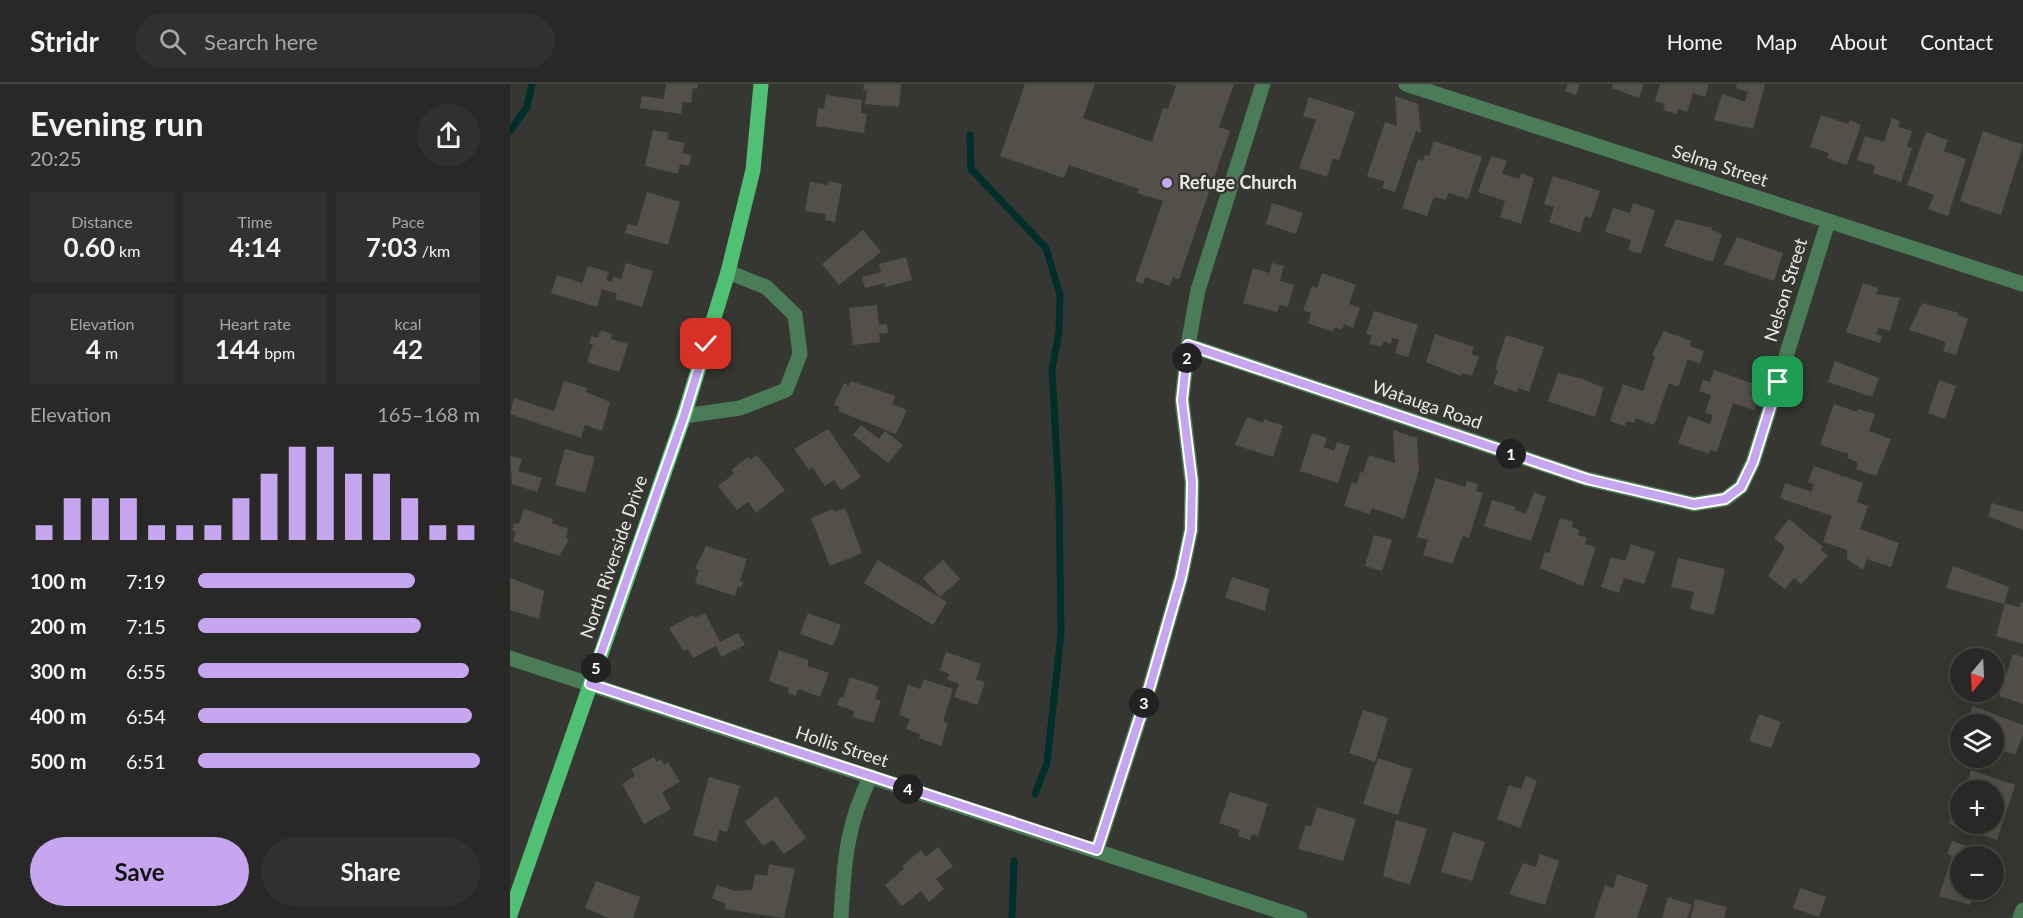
<!DOCTYPE html>
<meta charset="utf-8">
<style>
body{margin:0;font-family:Lato,sans-serif;background:#30312e;color:#f1f3f6;height:100vh;display:flex;flex-direction:column;font-size:22px;white-space:nowrap}
*{box-sizing:border-box;margin:0}
p{font-size:20px;color:#a5a6a7}
.icon{flex:none;width:33px;height:33px;fill:none;stroke:currentColor;stroke-width:2;stroke-linecap:round;stroke-linejoin:round}
.map{position:relative;flex:1;overflow:hidden}
.sheet{display:flex;flex-direction:column;background:#282926;width:510px}
.sheet>*{flex:none}
.needle{width:39px;rotate:198deg}
.fabs{position:absolute;left:1440px;top:564px;display:grid;gap:12px}
.fabs a{display:grid;place-items:center;width:54px;height:54px;border-radius:50%;background:#282926;box-shadow:0 6px 24px #0002,0 0 0 2px #444543;font-size:30px}
.pin{position:absolute;display:grid;place-items:center;width:51px;height:51px;color:#fff;margin:-26px;border-radius:12px;box-shadow:0 3px 9px #0006}
.km{position:absolute;width:30px;height:30px;margin:-15px;border-radius:50%;background:#222;color:#fff;font-size:16px;line-height:30px;text-align:center}
.round{display:grid;place-items:center;flex:none;width:63px;height:63px;border-radius:32px;background:#30312e}
.headline{display:flex;align-items:center;justify-content:space-between;height:102px;padding:0 30px}
h1{font-size:33px;font-weight:700;line-height:45px}
.stats{display:grid;grid-template-columns:repeat(3,1fr);gap:9px;height:102px;padding:6px 30px}
.stats div{display:grid;align-content:center;border-radius:0px;background:#30312e;text-align:center}
.stats b{font-size:26px;font-weight:700}
.stats small{font-size:16px;font-weight:400}
.stats p{font-size:16px}
.chart{height:168px;padding:12px 30px}
.chart p{display:flex;justify-content:space-between}
.chart svg{width:100%;height:108px;margin-top:6px;stroke:#c7a6f0;stroke-width:6}
.primary-button{display:flex;gap:12px;margin-top:auto;padding:12px 30px}
.primary-button a{flex:1;height:69px;border-radius:36px;background:#c7a6f0;color:#111;font-size:24px;font-weight:700;line-height:69px;text-align:center}
.primary-button a+a{background:#30312e;color:#f1f3f6}
ul{padding:0 30px;list-style:none;font-size:20px}
li{display:grid;grid-template-columns:96px 72px 1fr;align-items:center;height:45px}
li i{height:15px;border-radius:8px;background:#c7a6f0}
header{display:flex;align-items:center;gap:36px;box-sizing:border-box;height:84px;padding:0 30px;background:#282926;border-bottom:2px solid #444543}
header strong{font-size:28px}
nav{display:flex;gap:33px;margin-inline-start:auto;font-size:21px}
.search{width:420px;height:54px;background:#30312e;display:flex;align-items:center;gap:15px;box-sizing:border-box;padding:0 21px;border-radius:33px;color:#a5a6a7;font-size:22px}
main{display:flex;flex:1;min-height:0}
.map>svg:first-child{display:block}
.lines{fill:none;stroke-linecap:round;stroke-linejoin:round}
.stream{stroke:#002e2a;stroke-width:7}
.building{fill:#53504a}
.minor{stroke:#4a7d57;stroke-width:15}
.major{stroke:#50c174;stroke-width:15}
.route-casing{stroke:#fff;stroke-width:12}
.route{stroke:#c7a6f0;stroke-width:8}
.poi-dot{fill:#c7a6f0;stroke:#363732;stroke-width:2}
.labels{text-anchor:middle;stroke-width:5;stroke-linejoin:round;paint-order:stroke}
.street-label{font-size:18px;fill:#e9eae6;stroke:#363732}
.poi-label{font-size:18px;font-weight:bold;fill:#e9eae6;stroke:#363732;text-anchor:start}
</style>
<header>
<strong>Stridr</strong>
<div class="search"><svg class="icon" aria-label="search" viewBox="0 0 24 24"><circle cx="10" cy="10" r="6"/><path d="M15 15l6 6"/></svg>Search here</div>
<nav><a>Home</a><a>Map</a><a>About</a><a>Contact</a></nav>
</header>
<main>
<section class="sheet">
<div class="headline"><div><h1>Evening run</h1><p>20:25</p></div><a class="round"><svg class="icon" aria-label="share" viewBox="0 0 24 24"><path d="M12 15V3M7 8l5-5 5 5M5 13v7h14v-7"/></svg></a></div>
<div class="stats">
<div><p>Distance</p><b>0.60<small> km</small></b></div>
<div><p>Time</p><b>4:14</b></div>
<div><p>Pace</p><b>7:03<small> /km</small></b></div>
</div>
<div class="stats">
<div><p>Elevation</p><b>4<small> m</small></b></div>
<div><p>Heart rate</p><b>144<small> bpm</small></b></div>
<div><p>kcal</p><b>42</b></div>
</div>
<div class="chart"><p><span>Elevation</span>165–168 m</p>
<svg viewBox="0 0 160 44" preserveAspectRatio="none"><path d="M5 44V38M15 44V27M25 44V27M35 44V27M45 44V38M55 44V38M65 44V38M75 44V27M85 44V17M95 44V6M105 44V6M115 44V17M125 44V17M135 44V27M145 44V38M155 44V38"/></svg>
</div>
<ul>
<li><b>100 m</b>7:19<i style="width:77%"></i></li>
<li><b>200 m</b>7:15<i style="width:79%"></i></li>
<li><b>300 m</b>6:55<i style="width:96%"></i></li>
<li><b>400 m</b>6:54<i style="width:97%"></i></li>
<li><b>500 m</b>6:51<i style="width:100%"></i></li>
</ul>
<div class="primary-button"><a>Save</a><a>Share</a></div>
</section>
<div class="map">
<svg width="1513" height="834" viewBox="0 0 1513 834">
<rect width="100%" height="100%" fill="#363732"/>
<g class="lines">
<g class="stream">
<path d="M 0,47 L 17,23 L 22,0"/>
<path d="M 460,51 L 461,85 L 536,164 L 550,211 L 549,248 L 542,285 L 549,412 L 551,549 L 537,679 L 525,710"/>
<path d="M 502,834 L 504,777"/>
</g>
</g>
<g class="building">
<path d="M 156,0 L 188,0 L 187,5 L 183,4 L 181,19 L 173,18 L 171,30 L 130,24 L 132,12 L 154,15 Z"/>
<path d="M 354,0 L 391,0 L 389,23 L 355,20 L 357,6 L 353,6 Z"/>
<path d="M 515,0 L 585,0 L 573,34 L 642,58 L 653,24 L 658,25 L 666,2 L 660,0 L 724,0 L 709,43 L 720,47 L 669,195 L 663,193 L 660,202 L 635,193 L 633,200 L 625,197 L 653,117 L 627,109 L 629,105 L 559,81 L 554,94 L 490,72 Z"/>
<path d="M 1058,0 L 1070,0 L 1066,11 L 1055,7 Z"/>
<path d="M 1103,0 L 1134,0 L 1129,14 L 1102,4 Z"/>
<path d="M 1150,0 L 1199,0 L 1195,13 L 1183,9 L 1177,28 L 1168,25 L 1167,30 L 1153,26 L 1155,20 L 1145,17 Z"/>
<path d="M 1227,0 L 1255,0 L 1243,45 L 1204,36 L 1212,10 L 1235,18 L 1238,8 L 1226,4 Z"/>
<path d="M 316,11 L 352,16 L 351,29 L 357,30 L 354,49 L 306,42 L 308,24 L 314,25 Z"/>
<path d="M 885,12 L 908,20 L 911,49 L 906,47 L 885,108 L 872,104 L 875,98 L 857,92 L 875,38 L 887,42 Z"/>
<path d="M 799,13 L 845,28 L 829,76 L 823,74 L 817,93 L 789,84 L 806,36 L 793,32 Z"/>
<path d="M 1311,31 L 1338,40 L 1340,36 L 1351,41 L 1337,81 L 1317,74 L 1319,69 L 1300,63 Z"/>
<path d="M 1382,34 L 1390,37 L 1388,43 L 1402,47 L 1397,63 L 1402,64 L 1391,98 L 1363,89 L 1365,82 L 1347,76 L 1355,52 L 1374,58 Z"/>
<path d="M 143,46 L 159,49 L 157,55 L 175,59 L 172,69 L 181,71 L 179,82 L 170,80 L 168,90 L 135,82 Z"/>
<path d="M 1473,47 L 1513,61 L 1491,131 L 1450,117 Z"/>
<path d="M 1416,48 L 1438,56 L 1434,67 L 1456,75 L 1438,132 L 1418,125 L 1424,111 L 1397,101 Z"/>
<path d="M 924,57 L 972,73 L 958,115 L 939,109 L 935,116 L 924,113 L 917,132 L 892,124 L 908,75 L 913,77 L 915,71 L 919,72 Z"/>
<path d="M 981,72 L 997,77 L 992,90 L 1009,95 L 1011,89 L 1024,94 L 1011,140 L 990,133 L 995,117 L 968,108 Z"/>
<path d="M 1043,92 L 1090,107 L 1081,134 L 1075,132 L 1070,149 L 1039,138 L 1044,123 L 1034,120 Z"/>
<path d="M 319,97 L 332,100 L 325,138 L 315,136 L 316,130 L 295,127 L 300,98 L 318,101 Z"/>
<path d="M 137,108 L 170,118 L 158,161 L 115,149 L 118,140 L 127,142 Z"/>
<path d="M 762,119 L 793,129 L 786,150 L 756,140 Z"/>
<path d="M 1123,119 L 1145,126 L 1131,170 L 1118,166 L 1121,156 L 1095,148 L 1103,124 L 1120,129 Z"/>
<path d="M 1166,135 L 1202,144 L 1201,146 L 1212,150 L 1203,178 L 1154,162 Z"/>
<path d="M 353,146 L 371,168 L 329,201 L 312,180 Z"/>
<path d="M 1227,153 L 1273,169 L 1264,197 L 1214,180 Z"/>
<path d="M 396,173 L 402,196 L 375,203 L 375,199 L 355,204 L 352,193 L 371,188 L 369,180 Z"/>
<path d="M 116,179 L 143,187 L 132,223 L 105,215 L 107,210 L 92,205 L 87,223 L 41,209 L 47,191 L 72,199 L 78,182 L 99,188 L 96,196 L 102,198 L 103,193 L 111,195 Z"/>
<path d="M 762,179 L 774,182 L 770,197 L 784,201 L 778,223 L 769,221 L 767,228 L 733,219 L 743,184 L 759,189 Z"/>
<path d="M 812,189 L 846,201 L 839,220 L 850,224 L 843,244 L 834,240 L 832,246 L 825,243 L 823,248 L 798,239 L 801,229 L 793,226 L 802,202 L 807,204 Z"/>
<path d="M 1353,199 L 1368,204 L 1366,210 L 1390,214 L 1380,247 L 1369,244 L 1366,250 L 1372,252 L 1370,259 L 1336,248 Z"/>
<path d="M 1412,219 L 1449,229 L 1448,231 L 1458,235 L 1446,271 L 1433,267 L 1436,258 L 1399,246 Z"/>
<path d="M 367,221 L 369,241 L 377,240 L 378,249 L 369,250 L 370,258 L 343,261 L 339,224 Z"/>
<path d="M 864,227 L 908,241 L 898,273 L 885,269 L 889,256 L 882,254 L 881,260 L 873,257 L 871,263 L 859,259 L 862,252 L 856,250 Z"/>
<path d="M 91,246 L 102,250 L 101,255 L 118,260 L 109,288 L 77,278 L 83,261 L 79,259 L 81,252 L 88,254 Z"/>
<path d="M 1154,247 L 1181,257 L 1180,262 L 1194,267 L 1190,280 L 1178,275 L 1168,303 L 1159,299 L 1144,341 L 1126,334 L 1124,339 L 1116,337 L 1115,342 L 1100,337 L 1113,300 L 1133,307 L 1145,272 L 1142,271 Z"/>
<path d="M 925,250 L 964,263 L 961,270 L 969,273 L 962,292 L 952,289 L 951,292 L 916,278 Z"/>
<path d="M 996,251 L 1034,263 L 1019,308 L 1008,304 L 1007,308 L 983,300 L 988,286 L 985,285 Z"/>
<path d="M 1325,277 L 1369,294 L 1362,313 L 1318,298 Z"/>
<path d="M 1204,286 L 1244,300 L 1241,310 L 1249,313 L 1244,326 L 1223,319 L 1207,368 L 1200,366 L 1199,370 L 1168,359 L 1178,332 L 1200,340 L 1203,331 L 1195,329 L 1201,311 L 1189,307 L 1193,296 L 1200,298 Z"/>
<path d="M 1048,289 L 1070,294 L 1094,304 L 1085,333 L 1038,317 Z"/>
<path d="M 1429,296 L 1446,302 L 1435,335 L 1418,329 Z"/>
<path d="M 54,297 L 77,304 L 76,308 L 100,318 L 92,347 L 75,341 L 71,354 L 0,330 L 4,314 L 44,327 Z"/>
<path d="M 341,297 L 385,312 L 382,320 L 397,326 L 386,350 L 328,327 L 330,323 L 324,321 L 334,299 L 339,302 Z"/>
<path d="M 1324,320 L 1347,328 L 1348,325 L 1365,330 L 1359,347 L 1381,355 L 1366,392 L 1346,385 L 1348,378 L 1337,374 L 1339,370 L 1310,361 Z"/>
<path d="M 737,333 L 753,339 L 754,335 L 773,342 L 763,373 L 725,361 Z"/>
<path d="M 351,341 L 369,355 L 375,347 L 393,361 L 378,379 L 343,351 Z"/>
<path d="M 318,345 L 351,393 L 331,406 L 324,396 L 315,402 L 302,383 L 299,386 L 284,365 Z"/>
<path d="M 883,346 L 907,354 L 909,387 L 894,435 L 862,424 L 860,430 L 834,422 L 842,398 L 847,400 L 850,388 L 853,389 L 859,371 L 885,379 Z"/>
<path d="M 802,349 L 817,354 L 814,363 L 824,367 L 827,358 L 840,362 L 828,399 L 790,387 Z"/>
<path d="M 55,365 L 85,373 L 75,409 L 45,401 Z"/>
<path d="M 247,371 L 275,406 L 246,429 L 238,418 L 227,426 L 208,402 L 224,390 L 221,386 L 238,373 L 240,376 Z"/>
<path d="M 0,372 L 12,375 L 8,387 L 32,394 L 27,408 L 2,400 Z"/>
<path d="M 1304,382 L 1353,399 L 1347,418 L 1358,422 L 1350,445 L 1389,459 L 1381,483 L 1357,475 L 1353,486 L 1337,475 L 1337,466 L 1313,458 L 1322,432 L 1270,414 L 1275,399 L 1300,407 L 1300,411 L 1304,400 L 1298,398 Z"/>
<path d="M 926,394 L 955,403 L 957,397 L 968,400 L 966,407 L 973,409 L 959,454 L 953,452 L 942,480 L 913,471 L 918,456 L 907,453 Z"/>
<path d="M 1024,408 L 1036,413 L 1021,457 L 974,442 L 982,416 L 1006,423 L 1005,426 L 1016,430 Z"/>
<path d="M 1482,419 L 1513,428 L 1513,446 L 1478,432 Z"/>
<path d="M 335,424 L 352,469 L 320,482 L 301,434 L 323,425 L 324,428 Z"/>
<path d="M 14,425 L 43,435 L 42,439 L 58,445 L 56,454 L 59,456 L 49,472 L 3,457 L 6,448 L 2,446 L 4,439 L 9,440 Z"/>
<path d="M 1050,434 L 1063,438 L 1062,443 L 1069,446 L 1068,451 L 1077,454 L 1075,460 L 1086,463 L 1073,502 L 1030,484 L 1035,468 L 1039,469 Z"/>
<path d="M 1279,435 L 1313,463 L 1311,466 L 1318,472 L 1291,500 L 1284,494 L 1275,505 L 1258,492 L 1275,463 L 1264,454 Z"/>
<path d="M 864,451 L 882,456 L 872,487 L 855,482 Z"/>
<path d="M 1121,460 L 1145,468 L 1134,500 L 1114,494 L 1109,509 L 1091,503 L 1101,473 L 1115,477 Z"/>
<path d="M 196,462 L 237,475 L 230,497 L 233,498 L 231,504 L 228,502 L 225,512 L 185,499 L 189,486 L 185,485 Z"/>
<path d="M 1168,474 L 1215,485 L 1204,531 L 1180,525 L 1184,508 L 1161,503 Z"/>
<path d="M 368,476 L 437,518 L 423,541 L 354,499 Z"/>
<path d="M 433,476 L 450,495 L 430,513 L 413,494 Z"/>
<path d="M 1443,482 L 1499,503 L 1494,520 L 1436,504 Z"/>
<path d="M 722,493 L 759,505 L 755,527 L 715,514 Z"/>
<path d="M 0,494 L 34,507 L 29,535 L 0,526 Z"/>
<path d="M 1511,518 L 1513,519 L 1513,560 L 1486,552 L 1495,519 L 1509,523 Z"/>
<path d="M 195,529 L 210,558 L 228,549 L 235,561 L 211,573 L 206,562 L 183,574 L 178,565 L 174,567 L 159,544 L 183,531 L 185,534 Z"/>
<path d="M 298,529 L 331,541 L 323,562 L 290,550 Z"/>
<path d="M 269,566 L 298,576 L 298,582 L 319,589 L 310,613 L 288,605 L 286,612 L 278,609 L 279,604 L 259,597 Z"/>
<path d="M 436,568 L 471,580 L 466,595 L 475,598 L 467,621 L 444,613 L 449,600 L 437,595 L 439,590 L 430,586 Z"/>
<path d="M 1503,570 L 1513,573 L 1513,620 L 1489,612 Z"/>
<path d="M 340,593 L 369,603 L 365,615 L 371,617 L 363,639 L 343,633 L 344,627 L 327,621 L 330,613 L 333,614 Z"/>
<path d="M 414,595 L 443,605 L 433,637 L 438,639 L 431,662 L 409,654 L 410,650 L 396,645 L 400,635 L 389,631 L 398,601 L 410,605 Z"/>
<path d="M 1463,622 L 1513,641 L 1513,651 L 1505,671 L 1484,663 L 1484,640 L 1456,640 Z"/>
<path d="M 853,626 L 878,634 L 865,678 L 839,669 Z"/>
<path d="M 1249,630 L 1271,638 L 1261,664 L 1239,657 Z"/>
<path d="M 144,673 L 146,678 L 151,675 L 154,681 L 158,678 L 170,698 L 152,708 L 161,725 L 134,740 L 112,700 L 125,692 L 121,685 Z"/>
<path d="M 868,674 L 902,685 L 888,731 L 853,720 Z"/>
<path d="M 1461,686 L 1505,701 L 1487,756 L 1439,740 L 1447,717 L 1450,718 L 1450,740 L 1484,740 L 1484,706 L 1455,706 Z"/>
<path d="M 1016,692 L 1027,697 L 1010,744 L 987,735 L 999,701 L 1011,705 Z"/>
<path d="M 199,693 L 230,702 L 217,748 L 209,746 L 206,758 L 183,751 Z"/>
<path d="M 720,708 L 758,720 L 748,752 L 742,750 L 740,756 L 728,752 L 730,746 L 709,739 Z"/>
<path d="M 266,712 L 296,754 L 274,770 L 263,756 L 253,762 L 235,738 Z"/>
<path d="M 807,723 L 846,735 L 833,777 L 788,765 L 796,741 L 801,743 Z"/>
<path d="M 886,736 L 917,745 L 900,801 L 873,792 Z"/>
<path d="M 943,748 L 975,758 L 962,797 L 931,788 Z"/>
<path d="M 1442,757 L 1466,765 L 1464,772 L 1450,772 L 1450,806 L 1465,806 L 1460,821 L 1429,812 L 1442,772 L 1437,770 Z"/>
<path d="M 428,763 L 443,782 L 426,795 L 434,805 L 419,818 L 411,807 L 392,822 L 375,801 L 394,785 L 392,782 L 411,766 L 416,773 Z"/>
<path d="M 1030,770 L 1049,777 L 1035,821 L 999,810 L 1013,779 L 1026,783 Z"/>
<path d="M 259,780 L 285,785 L 274,834 L 214,825 L 216,820 L 202,814 L 207,801 L 225,807 L 242,806 L 245,790 L 257,792 Z"/>
<path d="M 1107,790 L 1138,801 L 1127,834 L 1084,834 L 1095,801 L 1103,804 Z"/>
<path d="M 86,797 L 130,813 L 123,834 L 99,834 L 75,824 Z"/>
<path d="M 1290,804 L 1316,813 L 1309,833 L 1283,824 Z"/>
<path d="M 1158,813 L 1182,821 L 1177,834 L 1152,834 Z"/>
<path d="M 1185,815 L 1217,823 L 1214,834 L 1181,834 Z"/>
</g>
<g class="lines">
<g class="minor">
<path d="M 896,0 L 1513,200"/>
<path d="M 678,261 L 1077,395 L 1184,420 L 1215,415 L 1231,403 L 1243,378 L 1318,138"/>
<path d="M 174,332 L 230,324 L 276,306 L 290,270 L 285,231 L 256,203 L 218,188"/>
<path d="M 0,574 L 790,834"/>
<path d="M 587,766 L 640,602 L 671,494 L 681,446 L 682,398 L 672,316 L 678,261 L 688,206 L 753,0"/>
<path d="M 331,834 C 334,781 336,740 361,692"/>
<path d="M 1510,834 L 1513,826"/>
</g>
<path class="major" d="M 0,831 L 174,332 L 218,188 L 243,86 L 251,0"/>
</g>
<g class="lines">
<defs>
<path id="route" d="M 196,260 L 174,332 L 80,600 L 587,766 L 640,602 L 671,494 L 681,446 L 682,398 L 672,316 L 678,261 L 1077,395 L 1184,420 L 1215,415 L 1231,403 L 1243,378 L 1268,298"/>
</defs>
<use href="#route" class="route-casing"/>
<use href="#route" class="route"/>
</g>
<circle class="poi-dot" cx="657" cy="99" r="6"/>
<g class="labels">
<g class="street-label">
<text transform="translate(1210 82) rotate(18)" y="6">Selma Street</text>
<text transform="translate(1276 206) rotate(-73)" y="6">Nelson Street</text>
<text transform="translate(917 321) rotate(19)" y="6">Watauga Road</text>
<text transform="translate(104 473) rotate(-71)" y="6">North Riverside Drive</text>
<text transform="translate(332 663) rotate(18)" y="6">Hollis Street</text>
</g>
<g class="poi-label">
<text x="669" y="105">Refuge Church</text>
</g>
</g>
</svg>
<div class="fabs">
<a><svg class="needle" viewBox="-14 -14 28 28"><path d="M0-13l5 13h-10z" fill="#e53935"/><path d="M0 13l5-13h-10z" fill="#a5a6a7"/></svg></a>
<a><svg class="icon" aria-label="layers" viewBox="0 0 24 24"><path d="M12 4l9 5-9 5-9-5zM3 14l9 5 9-5"/></svg></a>
<a>+</a>
<a>−</a>
</div>
<div class="pin" style="left:1268px;top:298px;background:#1e9e55"><svg class="icon" aria-label="arrive" viewBox="0 0 24 24"><path d="M6 21V4h12l-3 4 3 4H6"/></svg></div>
<div class="pin" style="left:196px;top:260px;background:#d93025"><svg class="icon" aria-label="check" viewBox="0 0 24 24"><path d="M5 12l5 5 9-10"/></svg></div>
<b class="km" style="left:1001px;top:370px">1</b>
<b class="km" style="left:677px;top:274px">2</b>
<b class="km" style="left:634px;top:619px">3</b>
<b class="km" style="left:398px;top:705px">4</b>
<b class="km" style="left:86px;top:584px">5</b>
</div>
</main>
